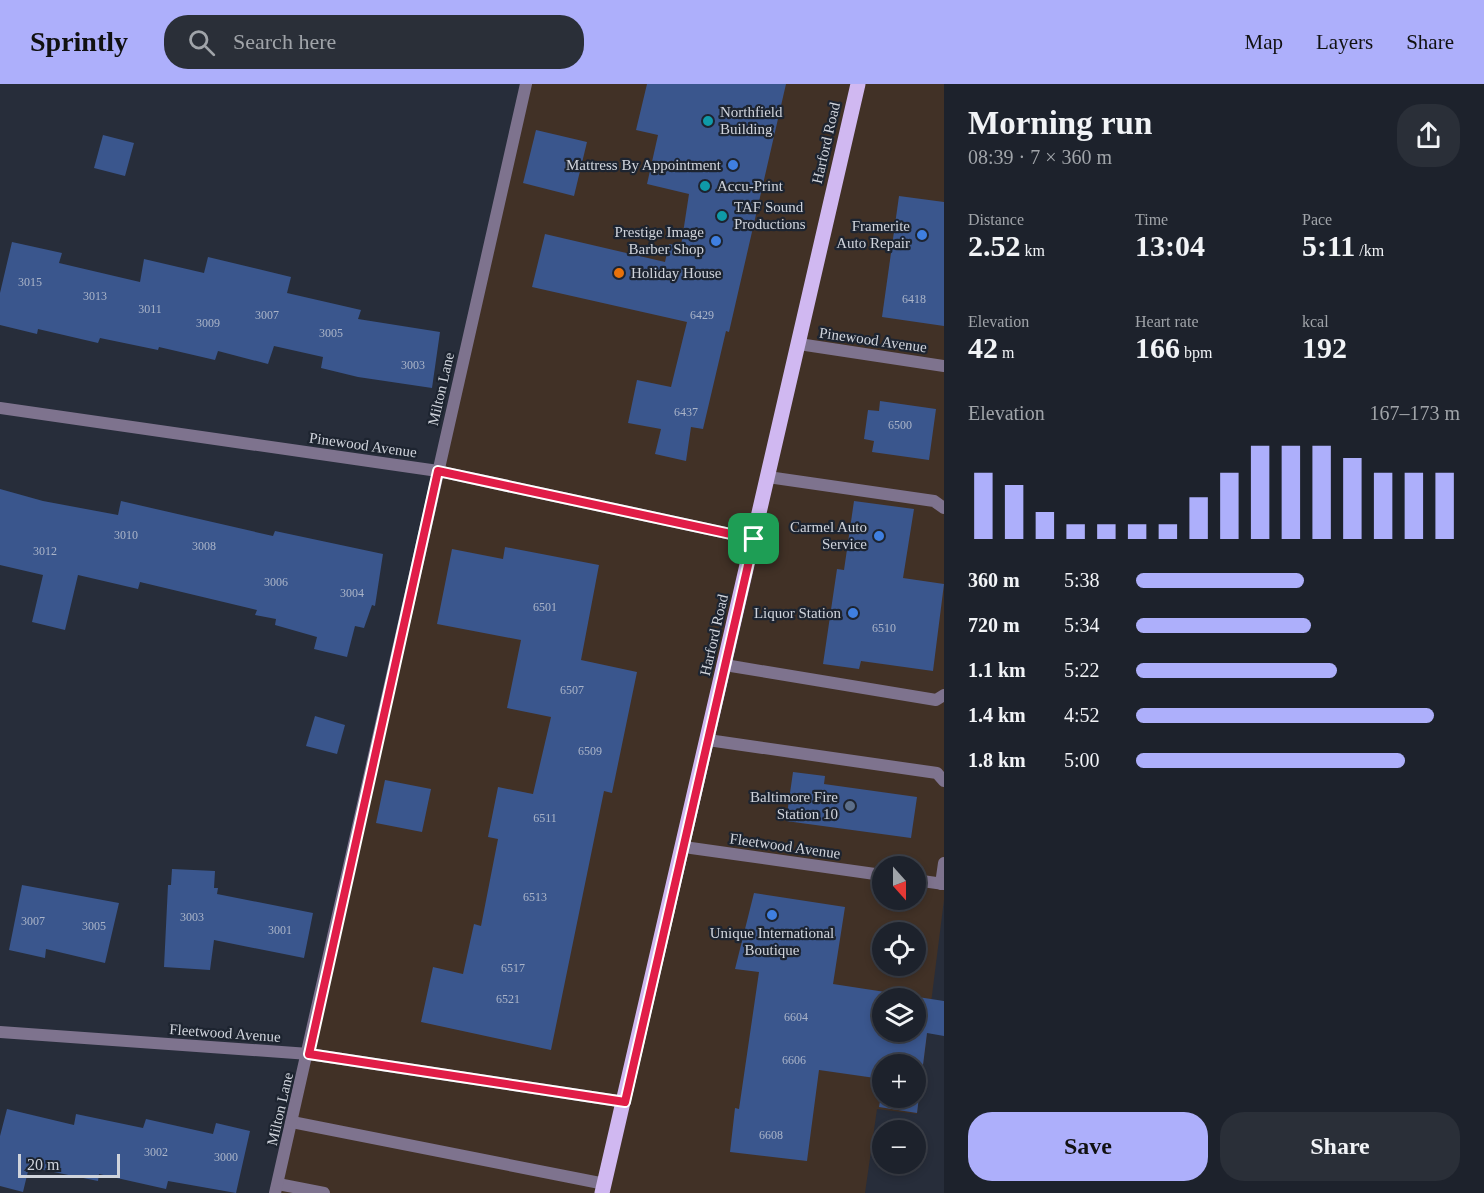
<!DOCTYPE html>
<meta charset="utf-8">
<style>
body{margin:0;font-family:Georgia,serif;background:#2a2f38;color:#f1f3f6;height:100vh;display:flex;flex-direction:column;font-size:22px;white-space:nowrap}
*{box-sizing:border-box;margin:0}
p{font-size:20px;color:#a0a4a9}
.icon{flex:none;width:33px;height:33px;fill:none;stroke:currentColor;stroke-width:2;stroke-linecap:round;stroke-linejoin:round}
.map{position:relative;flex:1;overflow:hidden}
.side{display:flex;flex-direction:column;background:#1d222c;width:540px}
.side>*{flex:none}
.needle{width:39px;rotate:159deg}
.controls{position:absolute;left:872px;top:772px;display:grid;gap:12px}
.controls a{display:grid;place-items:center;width:54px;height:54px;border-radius:50%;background:#1d222c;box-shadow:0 3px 9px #0003,0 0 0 2px #3b3f48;font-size:30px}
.scale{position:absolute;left:18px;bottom:15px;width:102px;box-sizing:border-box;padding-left:6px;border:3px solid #d0d4dc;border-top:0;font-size:16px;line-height:21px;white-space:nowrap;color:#d0d4dc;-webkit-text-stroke:4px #1d2430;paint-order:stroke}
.pin{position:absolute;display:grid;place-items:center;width:51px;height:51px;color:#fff;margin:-26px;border-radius:12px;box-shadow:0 3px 9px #0006}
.round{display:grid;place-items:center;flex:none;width:63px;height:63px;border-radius:24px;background:#2a2f38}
.head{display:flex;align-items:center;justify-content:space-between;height:102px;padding:0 24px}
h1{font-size:33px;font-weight:700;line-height:45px}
.stats{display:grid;grid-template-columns:repeat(3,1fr);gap:9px;height:102px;padding:6px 24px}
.stats div{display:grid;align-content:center}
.stats b{font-size:30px;font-weight:700}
.stats small{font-size:16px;font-weight:400}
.stats p{font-size:16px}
.chart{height:168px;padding:12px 24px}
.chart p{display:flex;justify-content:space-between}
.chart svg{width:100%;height:108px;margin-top:6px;stroke:#adaffb;stroke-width:6}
.primary-button{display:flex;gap:12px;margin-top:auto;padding:12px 24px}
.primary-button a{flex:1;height:69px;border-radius:24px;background:#adaffb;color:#111;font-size:24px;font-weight:700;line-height:69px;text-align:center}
.primary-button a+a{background:#2a2f38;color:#f1f3f6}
ul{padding:0 24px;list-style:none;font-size:20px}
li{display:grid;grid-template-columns:96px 72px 1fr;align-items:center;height:45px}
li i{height:15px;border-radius:8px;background:#adaffb}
header{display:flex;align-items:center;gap:36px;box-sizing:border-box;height:84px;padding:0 30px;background:#adaffb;color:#111}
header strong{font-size:28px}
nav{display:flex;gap:33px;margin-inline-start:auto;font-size:21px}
.search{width:420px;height:54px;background:#2a2f38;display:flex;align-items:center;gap:15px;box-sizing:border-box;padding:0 21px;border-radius:24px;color:#a0a4a9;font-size:22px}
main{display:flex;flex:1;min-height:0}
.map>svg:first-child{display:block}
.commercial{fill:#413126;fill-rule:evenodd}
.building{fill:#3a568d;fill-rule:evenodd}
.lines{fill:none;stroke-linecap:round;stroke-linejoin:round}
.lane{stroke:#7e738e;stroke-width:12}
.street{stroke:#7e738e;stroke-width:12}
.primary{stroke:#d0b8f1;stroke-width:15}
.route-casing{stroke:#fff;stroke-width:12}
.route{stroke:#e11d48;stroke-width:8}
.culture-dot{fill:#0f9aa8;stroke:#1d2430;stroke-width:2}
.shop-dot{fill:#3f7fe0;stroke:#1d2430;stroke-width:2}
.food-dot{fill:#e8710a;stroke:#1d2430;stroke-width:2}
.service-dot{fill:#5c6f8a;stroke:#1d2430;stroke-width:2}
.labels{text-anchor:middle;stroke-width:4.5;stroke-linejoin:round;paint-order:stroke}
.number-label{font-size:12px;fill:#aab4c8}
.poi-label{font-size:15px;fill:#d0d4dc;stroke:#1d2430;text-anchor:end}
.street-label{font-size:15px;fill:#d0d4dc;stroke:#1d2430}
</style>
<header>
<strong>Sprintly</strong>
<div class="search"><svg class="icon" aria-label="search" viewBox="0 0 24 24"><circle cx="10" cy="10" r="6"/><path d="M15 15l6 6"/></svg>Search here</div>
<nav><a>Map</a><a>Layers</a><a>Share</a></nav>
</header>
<main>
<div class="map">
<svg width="944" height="1109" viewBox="0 0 944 1109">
<rect width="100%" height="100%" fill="#272d3a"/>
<path class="commercial" d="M 530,0 L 944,0 L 944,816 L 917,1030 L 877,1025 L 865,1109 L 271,1109 ZM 882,783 L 915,783 L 915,816 L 882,816 ZM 882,849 L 915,849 L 915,882 L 882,882 ZM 882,915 L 915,915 L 915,948 L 882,948 ZM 882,981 L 915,981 L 915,1014 L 882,1014 Z"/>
<g class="building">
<path d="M 647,0 L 786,0 L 729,248 L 726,247 L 703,345 L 691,343 L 686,377 L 655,370 L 661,345 L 628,339 L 637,296 L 671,303 L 687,238 L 532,203 L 545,150 L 665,178 L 669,160 L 681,162 L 689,110 L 647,100 L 658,51 L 636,46 Z"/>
<path d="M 536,46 L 587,58 L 574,112 L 523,99 Z"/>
<path d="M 103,51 L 134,59 L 125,92 L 94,84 Z"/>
<path d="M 899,112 L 944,118 L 944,242 L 882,233 Z"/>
<path d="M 12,158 L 62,169 L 59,179 L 140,198 L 144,175 L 204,189 L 208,173 L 291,193 L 287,209 L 361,226 L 358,235 L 440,248 L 432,304 L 358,293 L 321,284 L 323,273 L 274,262 L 268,280 L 218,267 L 215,276 L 159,263 L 158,266 L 100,254 L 98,259 L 38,245 L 37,250 L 0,241 L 0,209 Z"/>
<path d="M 880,317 L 936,325 L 929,376 L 872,368 L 874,357 L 864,355 L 868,326 L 879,327 Z"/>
<path d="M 0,405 L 43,417 L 118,431 L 121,417 L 273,452 L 275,447 L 383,470 L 375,522 L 372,521 L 364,544 L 355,542 L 347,573 L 314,565 L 317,553 L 275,541 L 276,535 L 255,531 L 257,526 L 140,498 L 138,505 L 78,491 L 65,546 L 32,538 L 43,491 L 0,481 Z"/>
<path d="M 854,417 L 914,425 L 903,494 L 944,500 L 933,587 L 861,577 L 859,585 L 823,580 L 837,485 L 844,486 Z"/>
<path d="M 505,463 L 599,481 L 581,576 L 637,588 L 612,709 L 604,707 L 551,966 L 421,938 L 433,883 L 463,890 L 474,840 L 481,842 L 498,755 L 488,753 L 498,703 L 533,710 L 551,633 L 507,624 L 521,556 L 437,540 L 452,465 L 503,475 Z"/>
<path d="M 315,632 L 345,641 L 337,670 L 306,662 Z"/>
<path d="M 793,688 L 825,692 L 824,700 L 917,713 L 911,754 L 786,737 Z"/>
<path d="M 385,696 L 431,705 L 422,748 L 376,739 Z"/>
<path d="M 172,785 L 215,787 L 214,804 L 218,804 L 217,810 L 313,829 L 304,874 L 214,856 L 210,886 L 164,883 L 168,801 L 171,801 Z"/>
<path d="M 22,801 L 119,819 L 105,879 L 46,865 L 45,874 L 9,866 Z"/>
<path d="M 754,809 L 845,823 L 833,900 L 944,917 L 944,952 L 927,949 L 917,1029 L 879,1023 L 882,1006 L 882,1014 L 915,1014 L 915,981 L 882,981 L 882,995 L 819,986 L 807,1077 L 730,1068 L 735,1024 L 739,1025 L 759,888 L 735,885 ZM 882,915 L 915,915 L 915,948 L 882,948 Z"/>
<path d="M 7,1025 L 74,1041 L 76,1030 L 143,1044 L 146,1035 L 213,1050 L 216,1039 L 250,1047 L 236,1109 L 168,1097 L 166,1105 L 99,1090 L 98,1097 L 29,1083 L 23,1108 L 0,1102 L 0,1052 Z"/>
</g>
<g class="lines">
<g class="lane">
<path d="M 768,393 L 934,417 L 944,424"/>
<path d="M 725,581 L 936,616 L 944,611"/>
<path d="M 708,656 L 937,689 L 944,697"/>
<path d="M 941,800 L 944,779"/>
<path d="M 292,1038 L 605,1100"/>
<path d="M 278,1100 L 324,1109"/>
<path d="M 275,1109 L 526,0"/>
</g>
<g class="street">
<path d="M 799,260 L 944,282"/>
<path d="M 0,324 L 438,387 L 754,455"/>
<path d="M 684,763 L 882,791"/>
<path d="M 915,796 L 944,800"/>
<path d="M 0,948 L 309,970 L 625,1018"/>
</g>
<path class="primary" d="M 602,1109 L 858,0"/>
</g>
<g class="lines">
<defs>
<path id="route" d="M 438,387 L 754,455 L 625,1018 L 309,970 Z"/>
</defs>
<use href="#route" class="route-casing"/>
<use href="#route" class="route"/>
</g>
<g class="culture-dot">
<circle cx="708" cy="37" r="6"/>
<circle cx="705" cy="102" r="6"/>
<circle cx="722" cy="132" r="6"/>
</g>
<g class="shop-dot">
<circle cx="733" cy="81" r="6"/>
<circle cx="922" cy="151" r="6"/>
<circle cx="716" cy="157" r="6"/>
<circle cx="879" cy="452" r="6"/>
<circle cx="853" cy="529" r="6"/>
<circle cx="772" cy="831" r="6"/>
</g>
<circle class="food-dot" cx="619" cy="189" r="6"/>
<circle class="service-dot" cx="850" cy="722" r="6"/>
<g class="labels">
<g class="number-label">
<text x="30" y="202">3015</text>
<text x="95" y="216">3013</text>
<text x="914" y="219">6418</text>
<text x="150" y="229">3011</text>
<text x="267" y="235">3007</text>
<text x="702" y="235">6429</text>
<text x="208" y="243">3009</text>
<text x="331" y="253">3005</text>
<text x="413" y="285">3003</text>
<text x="686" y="332">6437</text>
<text x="900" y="345">6500</text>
<text x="126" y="455">3010</text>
<text x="204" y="466">3008</text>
<text x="45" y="471">3012</text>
<text x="276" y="502">3006</text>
<text x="352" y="513">3004</text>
<text x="545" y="527">6501</text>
<text x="884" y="548">6510</text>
<text x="572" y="610">6507</text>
<text x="590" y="671">6509</text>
<text x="545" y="738">6511</text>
<text x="535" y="817">6513</text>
<text x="192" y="837">3003</text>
<text x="33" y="841">3007</text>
<text x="94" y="846">3005</text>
<text x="280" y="850">3001</text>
<text x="513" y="888">6517</text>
<text x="508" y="919">6521</text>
<text x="796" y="937">6604</text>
<text x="794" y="980">6606</text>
<text x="771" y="1055">6608</text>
<text x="156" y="1072">3002</text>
<text x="226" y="1077">3000</text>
</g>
<g class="poi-label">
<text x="720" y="33" text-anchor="start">Northfield<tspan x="720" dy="17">Building</tspan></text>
<text x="721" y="86">Mattress By Appointment</text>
<text x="717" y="107" text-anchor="start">Accu-Print</text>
<text x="734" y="128" text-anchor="start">TAF Sound<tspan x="734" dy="17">Productions</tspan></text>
<text x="910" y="147">Framerite<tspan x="910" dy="17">Auto Repair</tspan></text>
<text x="704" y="153">Prestige Image<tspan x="704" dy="17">Barber Shop</tspan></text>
<text x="631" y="194" text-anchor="start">Holiday House</text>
<text x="867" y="448">Carmel Auto<tspan x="867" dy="17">Service</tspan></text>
<text x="841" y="534">Liquor Station</text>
<text x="838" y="718">Baltimore Fire<tspan x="838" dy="17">Station 10</tspan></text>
<text x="772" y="854" text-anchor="middle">Unique International<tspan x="772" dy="17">Boutique</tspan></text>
</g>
<g class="street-label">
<text transform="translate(826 59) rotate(-77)" y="5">Harford Road</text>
<text transform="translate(873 256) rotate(8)" y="5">Pinewood Avenue</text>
<text transform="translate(441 305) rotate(-77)" y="5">Milton Lane</text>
<text transform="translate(363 361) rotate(8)" y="5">Pinewood Avenue</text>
<text transform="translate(714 551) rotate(-77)" y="5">Harford Road</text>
<text transform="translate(785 762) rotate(8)" y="5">Fleetwood Avenue</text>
<text transform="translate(225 949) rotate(4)" y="5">Fleetwood Avenue</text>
<text transform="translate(280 1025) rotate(-77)" y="5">Milton Lane</text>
</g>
</g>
</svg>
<div class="controls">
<a><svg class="needle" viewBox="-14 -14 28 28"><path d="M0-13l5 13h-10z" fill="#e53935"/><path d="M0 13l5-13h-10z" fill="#a0a4a9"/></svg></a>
<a><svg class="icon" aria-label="locate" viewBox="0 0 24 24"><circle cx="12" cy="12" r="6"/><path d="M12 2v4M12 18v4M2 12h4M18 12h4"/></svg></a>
<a><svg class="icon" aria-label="layers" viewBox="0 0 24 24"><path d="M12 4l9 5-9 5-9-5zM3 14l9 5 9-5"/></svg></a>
<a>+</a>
<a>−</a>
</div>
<div class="scale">20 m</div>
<div class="pin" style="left:754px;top:455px;background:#1e9e55"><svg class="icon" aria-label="arrive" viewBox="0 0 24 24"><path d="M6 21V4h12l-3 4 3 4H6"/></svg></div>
</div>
<section class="side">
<div class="head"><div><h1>Morning run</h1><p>08:39 · 7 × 360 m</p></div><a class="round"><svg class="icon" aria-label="share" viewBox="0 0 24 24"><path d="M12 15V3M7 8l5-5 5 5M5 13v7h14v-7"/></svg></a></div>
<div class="stats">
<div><p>Distance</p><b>2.52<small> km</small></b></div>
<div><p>Time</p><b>13:04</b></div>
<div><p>Pace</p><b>5:11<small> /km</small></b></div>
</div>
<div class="stats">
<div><p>Elevation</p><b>42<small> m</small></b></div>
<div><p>Heart rate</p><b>166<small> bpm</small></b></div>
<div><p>kcal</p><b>192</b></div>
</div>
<div class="chart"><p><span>Elevation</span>167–173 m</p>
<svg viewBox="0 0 160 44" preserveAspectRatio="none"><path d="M5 44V17M15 44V22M25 44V33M35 44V38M45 44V38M55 44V38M65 44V38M75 44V27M85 44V17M95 44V6M105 44V6M115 44V6M125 44V11M135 44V17M145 44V17M155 44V17"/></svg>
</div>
<ul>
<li><b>360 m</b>5:38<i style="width:52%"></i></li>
<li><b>720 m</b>5:34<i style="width:54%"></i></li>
<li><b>1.1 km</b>5:22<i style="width:62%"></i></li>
<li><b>1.4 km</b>4:52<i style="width:92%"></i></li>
<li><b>1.8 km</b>5:00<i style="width:83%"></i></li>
</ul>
<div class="primary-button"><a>Save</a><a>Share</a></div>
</section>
</main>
